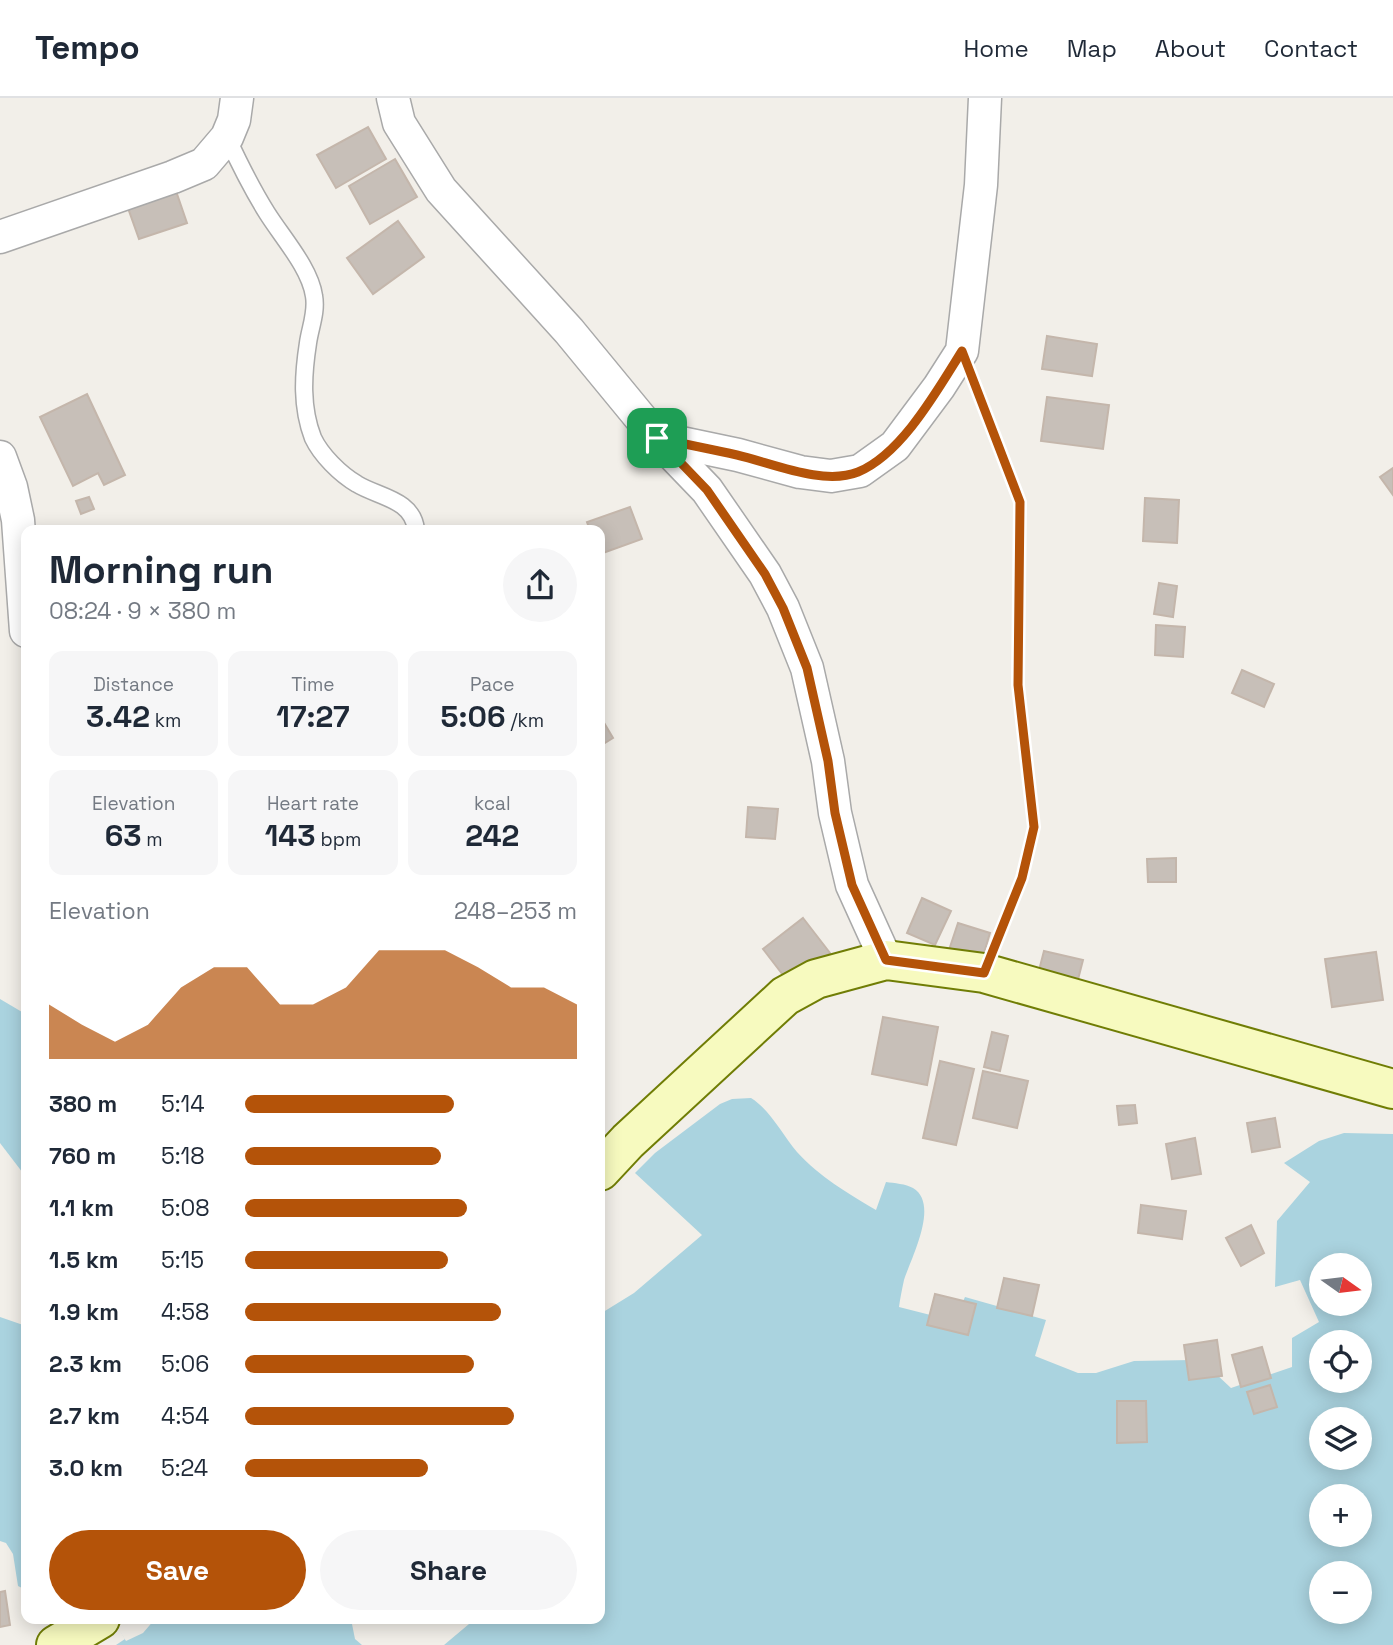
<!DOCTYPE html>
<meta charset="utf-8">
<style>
body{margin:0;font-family:"Space Grotesk",sans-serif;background:#f6f6f7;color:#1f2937;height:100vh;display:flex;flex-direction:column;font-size:26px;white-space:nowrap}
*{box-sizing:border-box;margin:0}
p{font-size:23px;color:#747a83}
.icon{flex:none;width:38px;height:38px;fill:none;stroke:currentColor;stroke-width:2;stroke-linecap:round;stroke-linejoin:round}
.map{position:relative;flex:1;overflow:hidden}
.side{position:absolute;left:21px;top:427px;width:584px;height:1099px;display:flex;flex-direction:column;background:#fff;border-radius:14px;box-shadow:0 4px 18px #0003}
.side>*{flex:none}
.needle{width:46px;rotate:104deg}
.tools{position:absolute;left:1309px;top:1155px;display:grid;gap:14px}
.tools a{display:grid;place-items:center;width:63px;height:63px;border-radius:50%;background:#fff;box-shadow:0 4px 18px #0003;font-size:35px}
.pin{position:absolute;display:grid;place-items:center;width:60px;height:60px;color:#fff;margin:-30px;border-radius:14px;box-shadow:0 4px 10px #0006}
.round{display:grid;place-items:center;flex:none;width:74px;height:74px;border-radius:37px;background:#f6f6f7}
.head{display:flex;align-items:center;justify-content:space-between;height:119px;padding:0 28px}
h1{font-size:38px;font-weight:600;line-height:52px}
.metrics{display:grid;grid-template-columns:repeat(3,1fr);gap:10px;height:119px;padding:7px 28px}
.metrics div{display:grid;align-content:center;border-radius:14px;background:#f6f6f7;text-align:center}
.metrics b{font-size:30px;font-weight:600}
.metrics small{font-size:19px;font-weight:400}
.metrics p{font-size:19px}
.chart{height:196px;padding:14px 28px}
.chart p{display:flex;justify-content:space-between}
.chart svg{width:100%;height:126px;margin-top:7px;fill:#b45309;opacity:.7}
.cta{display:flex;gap:14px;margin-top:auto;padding:14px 28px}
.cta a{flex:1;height:80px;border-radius:42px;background:#b45309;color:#fff;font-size:28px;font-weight:600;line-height:80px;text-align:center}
.cta a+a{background:#f6f6f7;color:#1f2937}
ul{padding:0 28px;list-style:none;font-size:23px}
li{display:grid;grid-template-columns:112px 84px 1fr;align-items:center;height:52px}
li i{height:18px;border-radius:9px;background:#b45309}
header{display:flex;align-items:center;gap:42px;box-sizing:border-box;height:98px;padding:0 35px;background:#fff;border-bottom:2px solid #e0e1e3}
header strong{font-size:33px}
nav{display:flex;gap:38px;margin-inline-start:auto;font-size:24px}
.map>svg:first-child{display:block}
.water{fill:#aad3df;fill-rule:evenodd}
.pier{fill:#f2efe9}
.building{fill:#c7bfb8;stroke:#c4b6ab;stroke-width:2}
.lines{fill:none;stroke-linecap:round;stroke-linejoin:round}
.lane-casing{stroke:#a9a9a9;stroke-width:19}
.street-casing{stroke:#a9a9a9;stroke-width:35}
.secondary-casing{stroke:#707d05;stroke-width:42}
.path{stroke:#fa8072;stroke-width:4.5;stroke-dasharray:3.5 3.5;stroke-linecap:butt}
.lane{stroke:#fff;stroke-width:16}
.street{stroke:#fff;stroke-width:32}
.secondary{stroke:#f7fabf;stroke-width:38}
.route-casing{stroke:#fff;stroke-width:14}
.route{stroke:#b45309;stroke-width:9}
</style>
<header>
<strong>Tempo</strong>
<nav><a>Home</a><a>Map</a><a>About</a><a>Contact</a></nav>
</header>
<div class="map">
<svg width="1393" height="1547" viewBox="0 0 1393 1547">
<rect width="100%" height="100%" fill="#f2efe9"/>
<g class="water">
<path d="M 0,901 L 22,914 L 26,924 L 26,1079 L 0,1045 Z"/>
<path d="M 751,1000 C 770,1012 782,1036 797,1054 C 821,1080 846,1094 876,1112 L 886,1084 C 894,1085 906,1086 913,1090 C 940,1106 911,1160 904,1182 C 902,1191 900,1201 899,1209 L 954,1223 L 965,1199 L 1046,1222 L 1035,1258 L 1078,1275 L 1096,1275 L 1134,1263 L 1192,1262 L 1215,1275 L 1231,1290 L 1292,1269 L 1292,1240 L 1319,1224 L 1300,1182 L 1275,1189 L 1277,1123 L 1310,1084 L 1284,1065 L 1319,1043 L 1344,1035 L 1393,1036 L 1393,1547 L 444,1547 L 469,1526 L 471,1521 L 600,1521 L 600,1216 L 634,1195 L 702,1137 L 635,1075 L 655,1055 L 720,1006 L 732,1001 ZM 1321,1167 L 1360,1167 L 1360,1206 L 1321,1206 ZM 1321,1244 L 1360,1244 L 1360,1283 L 1321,1283 ZM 1321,1321 L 1360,1321 L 1360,1360 L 1321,1360 ZM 1321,1398 L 1360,1398 L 1360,1437 L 1321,1437 ZM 1321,1475 L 1360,1475 L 1360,1514 L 1321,1514 Z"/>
<path d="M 0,1219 L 26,1228 L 26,1492 L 18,1488 L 13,1456 L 6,1445 L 0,1443 Z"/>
<path d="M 112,1521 L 126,1543 L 143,1535 L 155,1521 L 351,1521 L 355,1541 L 362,1547 L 84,1547 Z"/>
</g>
<path class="pier" d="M 113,1521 L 125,1541 L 116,1547 L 83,1547 Z"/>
<g class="building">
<path d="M 368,29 L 386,61 L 336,90 L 317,57 Z"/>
<path d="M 395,61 L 417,99 L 370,126 L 349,88 Z"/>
<path d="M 176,93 L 187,125 L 139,141 L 128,110 Z"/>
<path d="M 398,123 L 424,159 L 373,196 L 347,160 Z"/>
<path d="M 1047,238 L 1097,246 L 1092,278 L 1042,271 Z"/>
<path d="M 87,296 L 125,377 L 104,387 L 98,375 L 73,388 L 40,319 Z"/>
<path d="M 1047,299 L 1109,307 L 1103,351 L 1041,343 Z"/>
<path d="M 1393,370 L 1393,397 L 1380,379 Z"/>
<path d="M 89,399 L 94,411 L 81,416 L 76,403 Z"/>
<path d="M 1145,400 L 1179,402 L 1177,445 L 1143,443 Z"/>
<path d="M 630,409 L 642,441 L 600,456 L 600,432 L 590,432 L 587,424 Z"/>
<path d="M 1159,485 L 1177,488 L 1173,519 L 1154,516 Z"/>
<path d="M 1156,527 L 1185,529 L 1183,559 L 1155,557 Z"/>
<path d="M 1242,572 L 1274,586 L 1264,609 L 1232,595 Z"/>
<path d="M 600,618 L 613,640 L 600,648 Z"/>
<path d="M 748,709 L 778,711 L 775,741 L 746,739 Z"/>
<path d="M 1176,760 L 1176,784 L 1148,784 L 1147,761 Z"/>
<path d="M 922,800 L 951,813 L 935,847 L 907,835 Z"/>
<path d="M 803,820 L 830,855 L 790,886 L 763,851 Z"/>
<path d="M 958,825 L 990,835 L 981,865 L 948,855 Z"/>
<path d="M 1044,853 L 1083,862 L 1075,893 L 1036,884 Z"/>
<path d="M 1376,854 L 1383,902 L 1332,909 L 1325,861 Z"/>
<path d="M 883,919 L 938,929 L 927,987 L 872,976 Z"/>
<path d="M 992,934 L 1008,938 L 1000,973 L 984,969 Z"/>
<path d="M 940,963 L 974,971 L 956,1047 L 923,1040 Z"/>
<path d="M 983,973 L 1028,983 L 1017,1030 L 973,1020 Z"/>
<path d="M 1135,1007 L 1137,1025 L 1119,1027 L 1117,1008 Z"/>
<path d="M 1275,1020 L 1280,1049 L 1252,1054 L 1247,1025 Z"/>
<path d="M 1195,1040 L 1201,1076 L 1172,1081 L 1166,1046 Z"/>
<path d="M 1141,1107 L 1186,1113 L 1182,1141 L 1138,1135 Z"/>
<path d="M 1251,1127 L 1264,1155 L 1241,1168 L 1226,1140 Z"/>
<path d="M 1004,1180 L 1039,1187 L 1032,1218 L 997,1210 Z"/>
<path d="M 935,1196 L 976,1206 L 968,1237 L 927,1227 Z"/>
<path d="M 1217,1242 L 1222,1278 L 1189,1282 L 1184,1247 Z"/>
<path d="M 1262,1249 L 1271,1280 L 1241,1289 L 1232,1257 Z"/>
<path d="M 1270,1287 L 1277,1309 L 1254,1316 L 1247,1294 Z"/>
<path d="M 1117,1303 L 1146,1303 L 1147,1344 L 1117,1345 Z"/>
<path d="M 5,1493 L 10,1527 L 0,1529 L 0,1494 Z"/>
</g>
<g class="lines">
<defs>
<path id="lane" d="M 227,39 C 239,65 252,91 267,115 C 282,139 310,170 314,198 C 317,214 310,230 308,245 C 303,277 301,309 313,340 C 321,357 340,376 357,386 C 378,399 413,401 416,432"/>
<g id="street">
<path d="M 393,0 L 399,25 L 441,92 L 569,233 L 657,340 L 707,392 L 765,476 L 783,510 L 807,570 L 828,663 L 835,715 L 852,787 L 886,862"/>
<path d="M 0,139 L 173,79 L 204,66 L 227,39 L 234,22 L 237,0"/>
<path d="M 657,340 L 738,357 L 800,374 L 831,378 L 860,373 L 895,348 L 939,289 L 962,253 L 981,87 L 985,0"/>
<path d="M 0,359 L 11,389 L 18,422 L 26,533"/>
</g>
<g id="secondary">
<path d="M 600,1073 L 628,1043 L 785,898 L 816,881 L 886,862 L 984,875 L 1393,991"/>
<path d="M 56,1547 L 100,1521"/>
</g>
</defs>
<use href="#lane" class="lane-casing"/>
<use href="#street" class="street-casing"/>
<use href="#secondary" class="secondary-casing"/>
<path class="path" d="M 976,289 L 1020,404 L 1018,587 L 1034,729 L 1022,780 L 997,843"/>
<use href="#lane" class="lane"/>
<use href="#street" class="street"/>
<use href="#secondary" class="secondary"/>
</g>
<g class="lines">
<defs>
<path id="route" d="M 962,253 L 1020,404 L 1018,587 L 1034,729 L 1022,780 L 984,875 L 886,862 L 852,787 L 835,715 L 828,663 L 807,570 L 783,510 L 765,476 L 707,392 L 657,340 C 684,346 710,351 737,357 C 772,365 823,388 858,374 C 902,356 938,291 962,253 Z"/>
</defs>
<use href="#route" class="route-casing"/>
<use href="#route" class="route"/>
</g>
</svg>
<div class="tools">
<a><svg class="needle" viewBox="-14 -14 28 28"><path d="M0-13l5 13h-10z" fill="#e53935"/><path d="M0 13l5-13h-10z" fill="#747a83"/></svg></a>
<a><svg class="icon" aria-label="locate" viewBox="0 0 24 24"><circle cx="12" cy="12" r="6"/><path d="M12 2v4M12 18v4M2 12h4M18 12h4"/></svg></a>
<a><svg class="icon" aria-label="layers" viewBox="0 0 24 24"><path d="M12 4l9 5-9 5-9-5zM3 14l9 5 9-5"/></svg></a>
<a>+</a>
<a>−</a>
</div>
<div class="pin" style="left:657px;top:340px;background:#1e9e55"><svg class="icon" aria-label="arrive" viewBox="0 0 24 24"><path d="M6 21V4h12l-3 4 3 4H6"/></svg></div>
<section class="side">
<div class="head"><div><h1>Morning run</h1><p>08:24 · 9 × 380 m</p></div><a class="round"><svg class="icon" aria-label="share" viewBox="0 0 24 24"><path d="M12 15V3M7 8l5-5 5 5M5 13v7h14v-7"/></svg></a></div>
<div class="metrics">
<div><p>Distance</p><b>3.42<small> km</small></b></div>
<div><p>Time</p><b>17:27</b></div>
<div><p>Pace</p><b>5:06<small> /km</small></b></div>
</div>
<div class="metrics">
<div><p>Elevation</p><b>63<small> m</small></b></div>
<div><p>Heart rate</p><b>143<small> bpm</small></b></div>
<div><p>kcal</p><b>242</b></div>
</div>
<div class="chart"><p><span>Elevation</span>248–253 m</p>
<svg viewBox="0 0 160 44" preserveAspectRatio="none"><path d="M0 44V25L10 32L20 38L30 32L40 19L50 12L60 12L70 25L80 25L90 19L100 6L110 6L120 6L130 12L140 19L150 19L160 25V44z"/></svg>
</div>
<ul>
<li><b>380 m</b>5:14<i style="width:63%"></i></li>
<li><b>760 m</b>5:18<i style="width:59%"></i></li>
<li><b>1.1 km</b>5:08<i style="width:67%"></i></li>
<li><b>1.5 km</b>5:15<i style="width:61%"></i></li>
<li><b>1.9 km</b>4:58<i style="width:77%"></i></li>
<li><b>2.3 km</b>5:06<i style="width:69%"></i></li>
<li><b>2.7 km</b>4:54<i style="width:81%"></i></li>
<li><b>3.0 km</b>5:24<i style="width:55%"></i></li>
</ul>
<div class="cta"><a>Save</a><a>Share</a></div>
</section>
</div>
